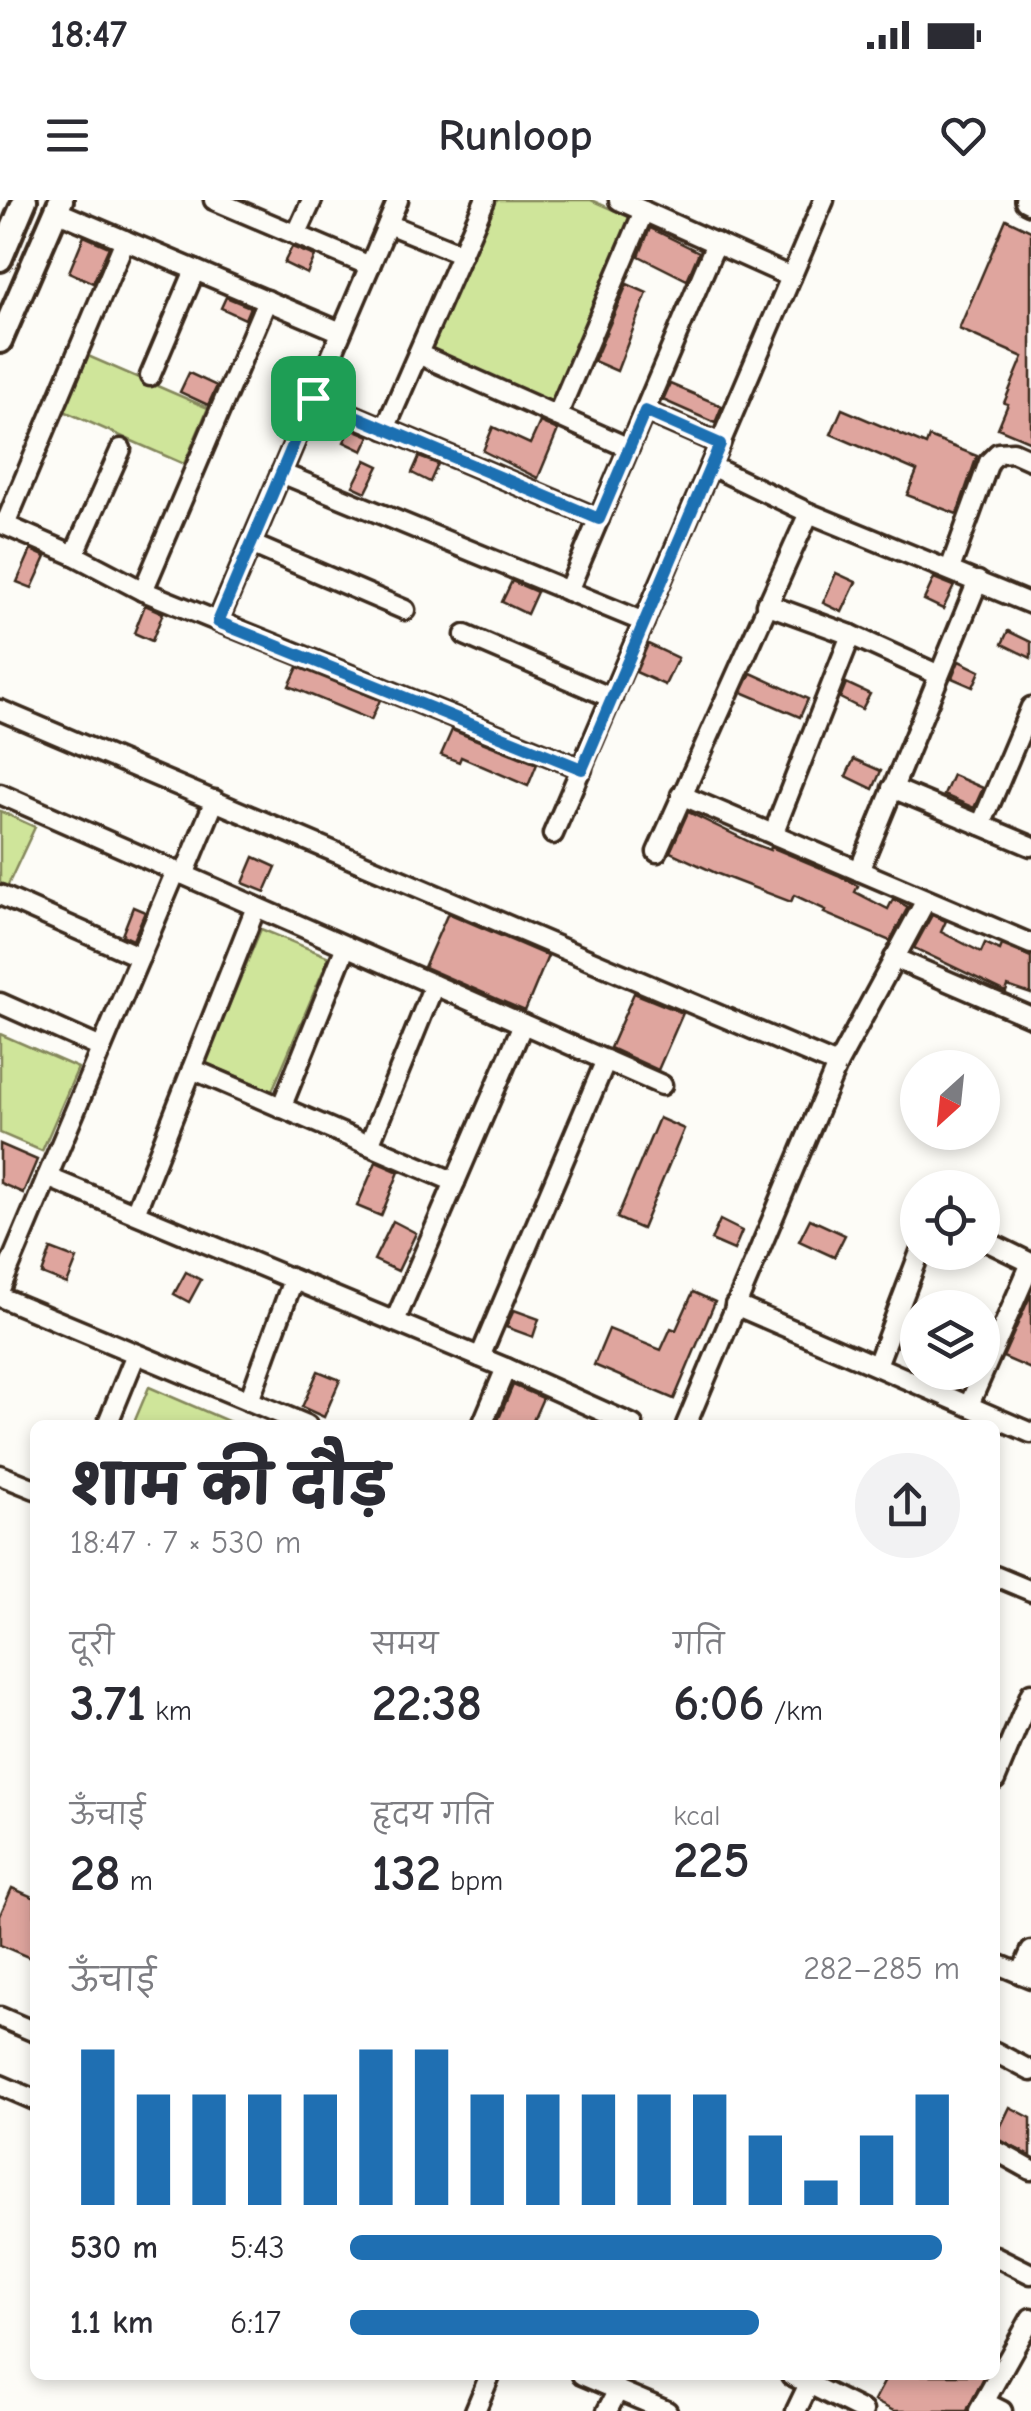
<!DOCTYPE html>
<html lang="hi">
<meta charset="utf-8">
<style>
body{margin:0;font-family:"Comic Neue","Playpen Sans Deva",sans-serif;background:#f2f2f3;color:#2b2b33;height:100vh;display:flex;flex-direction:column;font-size:38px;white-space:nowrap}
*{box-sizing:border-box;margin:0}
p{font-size:32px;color:#7c7c81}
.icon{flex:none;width:55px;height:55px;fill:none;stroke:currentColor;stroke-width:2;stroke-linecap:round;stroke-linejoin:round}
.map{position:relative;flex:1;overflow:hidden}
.panel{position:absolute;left:30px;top:1220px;width:970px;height:960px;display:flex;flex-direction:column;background:#fff;border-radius:15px;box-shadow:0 5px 15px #0003}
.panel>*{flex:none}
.needle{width:65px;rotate:207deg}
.controls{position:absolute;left:900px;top:850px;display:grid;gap:20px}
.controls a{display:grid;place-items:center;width:100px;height:100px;border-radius:50%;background:#fff;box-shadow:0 5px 15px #0003;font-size:50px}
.pin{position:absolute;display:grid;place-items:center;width:85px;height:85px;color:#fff;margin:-42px;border-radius:20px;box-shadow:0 5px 15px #0006}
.round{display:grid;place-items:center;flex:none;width:105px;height:105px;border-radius:52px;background:#f2f2f3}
.summary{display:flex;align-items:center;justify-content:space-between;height:170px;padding:0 40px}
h1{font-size:55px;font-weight:800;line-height:75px}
.figures{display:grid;grid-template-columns:repeat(3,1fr);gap:15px;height:170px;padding:10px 40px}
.figures div{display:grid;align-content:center}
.figures b{font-size:50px;font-weight:800}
.figures small{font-size:28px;font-weight:400}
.figures p{font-size:28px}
.chart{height:280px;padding:20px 40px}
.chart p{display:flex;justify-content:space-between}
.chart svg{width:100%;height:180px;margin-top:10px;stroke:#1f6fb2;stroke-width:6}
ul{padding:0 40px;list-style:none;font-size:32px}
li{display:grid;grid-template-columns:160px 120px 1fr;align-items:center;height:75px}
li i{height:25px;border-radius:12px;background:#1f6fb2}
.status{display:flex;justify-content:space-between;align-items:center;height:70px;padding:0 50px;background:#fff;direction:ltr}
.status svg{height:28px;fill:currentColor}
header{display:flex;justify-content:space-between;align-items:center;height:130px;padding:0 40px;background:#fff;font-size:45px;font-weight:800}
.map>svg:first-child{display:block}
.green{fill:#cfe59a;stroke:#85885c;stroke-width:2.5}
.building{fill:#dfa59e;stroke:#3b2a1e;stroke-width:2.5}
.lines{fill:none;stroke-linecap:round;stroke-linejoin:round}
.minor-casing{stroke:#3b2a1e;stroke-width:25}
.tertiary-casing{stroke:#3b2a1e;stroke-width:30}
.minor{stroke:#fdfcf7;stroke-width:18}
.tertiary{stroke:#fdfcf7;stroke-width:22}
.route-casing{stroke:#fff;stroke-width:20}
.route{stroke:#1f6fb2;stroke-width:12}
</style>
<div class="status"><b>18:47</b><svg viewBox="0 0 49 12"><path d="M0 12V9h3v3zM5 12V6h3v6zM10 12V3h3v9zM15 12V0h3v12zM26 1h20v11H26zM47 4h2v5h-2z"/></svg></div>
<header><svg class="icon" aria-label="menu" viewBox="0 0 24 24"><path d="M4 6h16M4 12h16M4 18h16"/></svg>Runloop<svg class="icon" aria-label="heart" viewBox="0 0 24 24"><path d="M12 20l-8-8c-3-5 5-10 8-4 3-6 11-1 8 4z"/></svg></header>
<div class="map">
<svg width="1031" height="2211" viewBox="0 0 1031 2211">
<rect width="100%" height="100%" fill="#fdfcf7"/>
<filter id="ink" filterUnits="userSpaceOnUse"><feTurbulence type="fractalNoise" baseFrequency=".01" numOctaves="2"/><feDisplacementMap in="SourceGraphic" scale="20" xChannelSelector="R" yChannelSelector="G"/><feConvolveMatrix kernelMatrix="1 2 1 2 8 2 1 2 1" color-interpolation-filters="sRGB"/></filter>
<g filter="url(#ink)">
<g class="green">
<path d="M 494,0 L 591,0 L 634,19 L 552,204 L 429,149 Z"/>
<path d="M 88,156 L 208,208 L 184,264 L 64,211 Z"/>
<path d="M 0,611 L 35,627 L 7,687 L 0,683 Z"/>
<path d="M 261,729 L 329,757 L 272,891 L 205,863 Z"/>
<path d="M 0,834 L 78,868 L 42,951 L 0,933 Z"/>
<path d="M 149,1187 L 237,1225 L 133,1225 Z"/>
</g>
<g class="building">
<path d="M 1006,19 L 1031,31 L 1031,242 L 998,228 L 1008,204 L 1004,203 L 1023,157 L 959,129 Z"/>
<path d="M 650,28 L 699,52 L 687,80 L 639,56 Z"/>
<path d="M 84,36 L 109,47 L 93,83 L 69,72 Z"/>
<path d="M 292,47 L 315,56 L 307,74 L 284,63 Z"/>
<path d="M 627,84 L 647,93 L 617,171 L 594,161 Z"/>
<path d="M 226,97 L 250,107 L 245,119 L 221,108 Z"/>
<path d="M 189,173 L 217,186 L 208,205 L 180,192 Z"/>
<path d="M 670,184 L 722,206 L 715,223 L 663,200 Z"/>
<path d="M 842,209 L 926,245 L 929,237 L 977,256 L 957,314 L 907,295 L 917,271 L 831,234 Z"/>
<path d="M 540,222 L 558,230 L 538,278 L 483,251 L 493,227 L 530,244 Z"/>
<path d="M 351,228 L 370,236 L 363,251 L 344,242 Z"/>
<path d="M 419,257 L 438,264 L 430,282 L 412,273 Z"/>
<path d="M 366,260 L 379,266 L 366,292 L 353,286 Z"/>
<path d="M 31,350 L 46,357 L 32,388 L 17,382 Z"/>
<path d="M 836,373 L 856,382 L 842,412 L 823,403 Z"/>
<path d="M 934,378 L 954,386 L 943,409 L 924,400 Z"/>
<path d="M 512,381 L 537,392 L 527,414 L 502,402 Z"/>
<path d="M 145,405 L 163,413 L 152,441 L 134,433 Z"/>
<path d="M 1008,431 L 1031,442 L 1031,458 L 1002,444 Z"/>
<path d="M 648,444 L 678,458 L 665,485 L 636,472 Z"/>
<path d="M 959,461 L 980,471 L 973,487 L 952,478 Z"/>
<path d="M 298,467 L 380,500 L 371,520 L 289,486 Z"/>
<path d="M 751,473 L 808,499 L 800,517 L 742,492 Z"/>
<path d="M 846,483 L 870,494 L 862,509 L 840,498 Z"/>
<path d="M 452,530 L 537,564 L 528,586 L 461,557 L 459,562 L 441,555 Z"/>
<path d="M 854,559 L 881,571 L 873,589 L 846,576 Z"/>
<path d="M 953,575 L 983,588 L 974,608 L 944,595 Z"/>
<path d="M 688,612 L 754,644 L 770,650 L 771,647 L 838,675 L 858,686 L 855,692 L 888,709 L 893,699 L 908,707 L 890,741 L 824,713 L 826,710 L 794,695 L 791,702 L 718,674 L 670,652 Z"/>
<path d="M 254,657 L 276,667 L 265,692 L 243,683 Z"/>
<path d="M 133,707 L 145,712 L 133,740 L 122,735 Z"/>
<path d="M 448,713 L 548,756 L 525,811 L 424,767 Z"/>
<path d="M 932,715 L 946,721 L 941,732 L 981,752 L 985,743 L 1000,750 L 1002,745 L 1031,757 L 1031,794 L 1008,786 L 1006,792 L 914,748 Z"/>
<path d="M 634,793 L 683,813 L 658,870 L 610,848 Z"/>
<path d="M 659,918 L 684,929 L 642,1029 L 617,1018 Z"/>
<path d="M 0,944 L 37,960 L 23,993 L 0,983 Z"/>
<path d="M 376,962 L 399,972 L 381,1016 L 357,1006 Z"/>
<path d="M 810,1019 L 845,1035 L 834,1057 L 799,1041 Z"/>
<path d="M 720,1020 L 742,1031 L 734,1050 L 711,1040 Z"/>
<path d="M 393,1021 L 416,1033 L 398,1071 L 374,1060 Z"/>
<path d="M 51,1049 L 77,1059 L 67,1084 L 42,1074 Z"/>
<path d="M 186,1072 L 201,1080 L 189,1102 L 174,1094 Z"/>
<path d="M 693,1092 L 715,1102 L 674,1199 L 594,1165 L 609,1129 L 661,1150 L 671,1128 L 676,1130 Z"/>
<path d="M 1031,1094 L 1031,1169 L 1003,1157 Z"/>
<path d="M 514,1110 L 539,1119 L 533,1137 L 506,1127 Z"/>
<path d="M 318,1171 L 340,1180 L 324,1217 L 302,1207 Z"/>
<path d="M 513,1185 L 543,1198 L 531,1225 L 496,1225 Z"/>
<path d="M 12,1688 L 35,1698 L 35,1760 L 0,1745 L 0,1715 Z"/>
<path d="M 1010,1907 L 1031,1918 L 1031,1956 L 995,1938 Z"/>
<path d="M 888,2175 L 985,2175 L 967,2211 L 894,2211 L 874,2201 Z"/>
</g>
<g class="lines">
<defs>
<g id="minor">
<path d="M 214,0 L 370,66"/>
<path d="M 619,0 L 791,77"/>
<path d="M 56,11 L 341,132"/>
<path d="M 388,24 L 462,54"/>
<path d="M 296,35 L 312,0"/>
<path d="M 418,154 L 629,248"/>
<path d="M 150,176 L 195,70"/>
<path d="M 313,198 L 599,319"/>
<path d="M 645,211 L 720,244"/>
<path d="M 557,216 L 644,11"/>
<path d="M 385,229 L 485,0"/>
<path d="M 711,266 L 809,313 L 1031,404"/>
<path d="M 281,273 L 644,422"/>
<path d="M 0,323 L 74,355 L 143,391 L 582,569"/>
<path d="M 5,325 L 125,40"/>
<path d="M 251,344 L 405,410"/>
<path d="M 74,355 L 121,249"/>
<path d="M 950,369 L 989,262 L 998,253 L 1013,252 L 1031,260"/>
<path d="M 143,391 L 267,100"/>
<path d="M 568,391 L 716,43"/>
<path d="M 766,404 L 851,435 L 939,475"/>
<path d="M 218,421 L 398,0"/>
<path d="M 465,435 L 612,498"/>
<path d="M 0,510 L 837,865"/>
<path d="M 892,588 L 1031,646"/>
<path d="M 0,594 L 662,885"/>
<path d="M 681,595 L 1031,744"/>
<path d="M 981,625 L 1031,507"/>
<path d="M 553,634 L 824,0"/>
<path d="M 773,634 L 851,435"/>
<path d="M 657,652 L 809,313"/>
<path d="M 859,671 L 978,381"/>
<path d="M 184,675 L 215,600"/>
<path d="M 0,695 L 140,757"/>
<path d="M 894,758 L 1031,817"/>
<path d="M 0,803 L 101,848"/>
<path d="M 192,869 L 455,982"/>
<path d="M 281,908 L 346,746"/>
<path d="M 369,945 L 434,785"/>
<path d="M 47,977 L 506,1168 L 633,1225"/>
<path d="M 135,1013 L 256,707"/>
<path d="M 982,1039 L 1031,1063"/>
<path d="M 0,1089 L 176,671"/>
<path d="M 0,1097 L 307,1225"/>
<path d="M 735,1105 L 1031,1233"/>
<path d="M 395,1121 L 523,824"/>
<path d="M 480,1157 L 606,860"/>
<path d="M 877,1165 L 920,1052"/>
<path d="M 249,1201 L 293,1080"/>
<path d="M 969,1205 L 1031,1063"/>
<path d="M 107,1225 L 136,1154"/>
<path d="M 482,1225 L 506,1168"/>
<path d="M 686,1225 L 837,865 L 926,700"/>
<path d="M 0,1275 L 35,1289"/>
<path d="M 995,1376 L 1031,1391"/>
<path d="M 995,1580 L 1031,1493"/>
<path d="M 995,1763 L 1031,1778"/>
<path d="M 1021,1774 L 1031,1751"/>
<path d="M 0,1817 L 35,1832"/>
<path d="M 995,1852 L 1031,1871"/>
<path d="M 0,1885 L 35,1900"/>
<path d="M 995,1950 L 1031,1970"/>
<path d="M 995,2056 L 1031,2074"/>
<path d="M 582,2175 L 667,2211"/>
<path d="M 791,2175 L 863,2211"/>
<path d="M 984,2202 L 1002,2211"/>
<path d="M 475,2211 L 490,2175"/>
<path d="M 607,2211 L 618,2190"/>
<path d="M 796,2211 L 808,2186"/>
<path d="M 979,2211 L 1031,2118"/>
</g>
<g id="tertiary">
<path d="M 1027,0 L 1031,2"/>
<path d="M 0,59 L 25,0"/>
<path d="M 0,141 L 61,0"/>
</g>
</defs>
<use href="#minor" class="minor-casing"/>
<use href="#tertiary" class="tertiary-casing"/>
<use href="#minor" class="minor"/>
<use href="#tertiary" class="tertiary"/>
</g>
</g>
<g class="lines" filter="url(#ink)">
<defs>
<path id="route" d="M 313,198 L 599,319 L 645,211 L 720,244 L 582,569 L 218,422 Z"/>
</defs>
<use href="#route" class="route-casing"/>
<use href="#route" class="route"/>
</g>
</svg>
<div class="controls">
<a><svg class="needle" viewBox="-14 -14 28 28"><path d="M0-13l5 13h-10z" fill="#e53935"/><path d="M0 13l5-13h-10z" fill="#7c7c81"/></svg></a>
<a><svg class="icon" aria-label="locate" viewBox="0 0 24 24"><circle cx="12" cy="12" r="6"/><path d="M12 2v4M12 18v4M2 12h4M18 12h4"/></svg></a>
<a><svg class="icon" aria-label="layers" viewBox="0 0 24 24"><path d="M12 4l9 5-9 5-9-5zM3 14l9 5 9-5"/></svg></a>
</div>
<div class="pin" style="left:313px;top:198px;background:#1e9e55"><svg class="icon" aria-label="arrive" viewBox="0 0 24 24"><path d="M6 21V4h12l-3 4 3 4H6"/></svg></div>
<section class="panel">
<div class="summary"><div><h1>शाम की दौड़</h1><p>18:47 · 7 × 530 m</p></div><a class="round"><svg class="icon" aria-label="share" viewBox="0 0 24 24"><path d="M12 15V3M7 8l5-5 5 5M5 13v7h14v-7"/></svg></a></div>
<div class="figures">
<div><p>दूरी</p><b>3.71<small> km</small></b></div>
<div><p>समय</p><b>22:38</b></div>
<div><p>गति</p><b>6:06<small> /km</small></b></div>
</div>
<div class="figures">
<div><p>ऊँचाई</p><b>28<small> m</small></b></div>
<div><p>हृदय गति</p><b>132<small> bpm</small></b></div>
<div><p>kcal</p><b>225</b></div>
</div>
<div class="chart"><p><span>ऊँचाई</span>282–285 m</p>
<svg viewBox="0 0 160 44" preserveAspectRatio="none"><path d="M5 44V6M15 44V17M25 44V17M35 44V17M45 44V17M55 44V6M65 44V6M75 44V17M85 44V17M95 44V17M105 44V17M115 44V17M125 44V27M135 44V38M145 44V27M155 44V17"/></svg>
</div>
<ul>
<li><b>530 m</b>5:43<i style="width:97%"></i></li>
<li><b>1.1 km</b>6:17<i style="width:67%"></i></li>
</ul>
</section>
</div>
